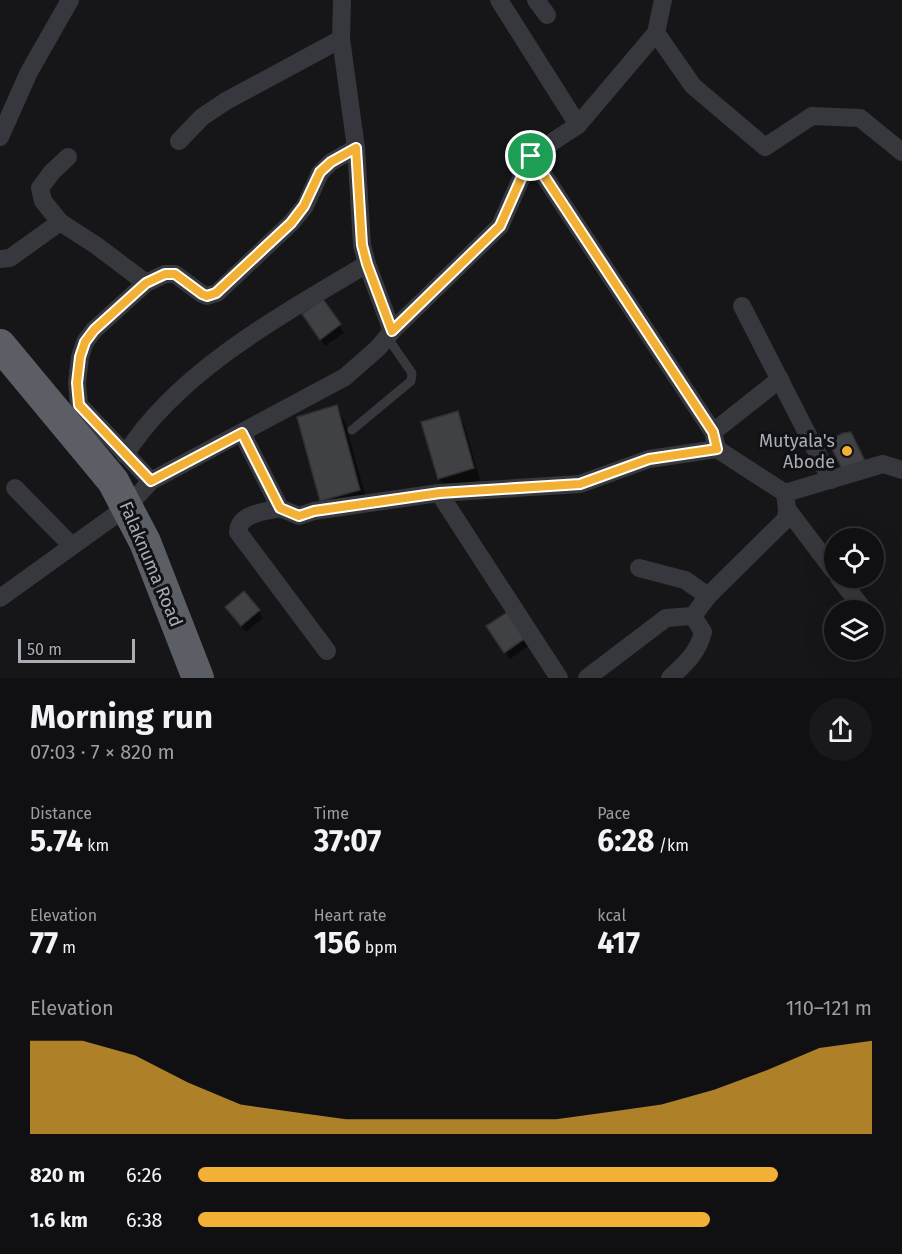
<!DOCTYPE html>
<meta charset="utf-8">
<style>
body{margin:0;font-family:"Fira Sans",sans-serif;background:#19191b;color:#f1f3f6;height:100vh;display:flex;flex-direction:column;font-size:22px;white-space:nowrap}
*{box-sizing:border-box;margin:0}
p{font-size:20px;color:#9c9d9f}
.icon{flex:none;width:33px;height:33px;fill:none;stroke:currentColor;stroke-width:2;stroke-linecap:round;stroke-linejoin:round}
.map{position:relative;height:678px;overflow:hidden}
.side{display:flex;flex-direction:column;background:#101012;flex:1}
.side>*{flex:none}
.buttons{position:absolute;left:824px;top:528px;display:grid;gap:12px}
.buttons a{display:grid;place-items:center;width:60px;height:60px;border-radius:50%;background:#101012;box-shadow:0 6px 24px #0002,0 0 0 2px #303032;font-size:30px}
.scale{position:absolute;left:18px;bottom:15px;width:117px;box-sizing:border-box;padding-left:6px;border:3px solid #a8adb8;border-top:0;font-size:16px;line-height:21px;white-space:nowrap;color:#a8adb8;-webkit-text-stroke:4px #111113;paint-order:stroke}
.pin{position:absolute;display:grid;place-items:center;width:51px;height:51px;color:#fff;margin:-26px;border:3px solid #fff;border-radius:50%;box-shadow:0 2px 6px #0007}
.round{display:grid;place-items:center;flex:none;width:63px;height:63px;border-radius:32px;background:#19191b}
.overview{display:flex;align-items:center;justify-content:space-between;height:102px;padding:0 30px}
h1{font-size:33px;font-weight:700;line-height:45px}
.figures{display:grid;grid-template-columns:repeat(3,1fr);gap:9px;height:102px;padding:6px 30px}
.figures div{display:grid;align-content:center}
.figures b{font-size:30px;font-weight:700}
.figures small{font-size:16px;font-weight:400}
.figures p{font-size:16px}
.chart{height:168px;padding:12px 30px}
.chart p{display:flex;justify-content:space-between}
.chart svg{width:100%;height:108px;margin-top:6px;fill:#f2b134;opacity:.7}
ul{padding:0 30px;list-style:none;font-size:20px}
li{display:grid;grid-template-columns:96px 72px 1fr;align-items:center;height:45px}
li i{height:15px;border-radius:8px;background:#f2b134}
.map>svg:first-child{display:block}
.shadow{fill:#0007}
.building{fill:#404145;stroke:#303034;stroke-width:1.5}
.lines{fill:none;stroke-linecap:round;stroke-linejoin:round}
.service{stroke:#37383d;stroke-width:9}
.minor{stroke:#37383d;stroke-width:18}
.trunk{stroke:#5b5e65;stroke-width:32}
.route-casing{stroke:#fff;stroke-width:12}
.route{stroke:#f2b134;stroke-width:8}
.poi-dot{fill:#f2b134;stroke:#111113;stroke-width:2}
.labels{text-anchor:middle;stroke-width:6;stroke-linejoin:round;paint-order:stroke}
.poi-label{font-size:18px;fill:#a8adb8;stroke:#111113;text-anchor:end}
.street-label{font-size:18px;fill:#a8adb8;stroke:#111113}
</style>
<div class="map">
<svg width="902" height="678" viewBox="0 0 902 678">
<rect width="100%" height="100%" fill="#161618"/>
<g class="shadow">
<path d="M 323,301 L 344,333 L 325,346 L 308,322 Z"/>
<path d="M 336,407 L 345,422 L 368,505 L 330,516 L 322,500 Z"/>
<path d="M 457,413 L 464,425 L 480,480 L 446,490 L 439,479 L 423,423 Z"/>
<path d="M 259,611 L 263,618 L 246,632 L 231,614 Z"/>
<path d="M 508,613 L 530,645 L 510,659 L 492,634 Z"/>
</g>
<g class="building">
<path d="M 323,299 L 341,324 L 320,340 L 302,314 Z"/>
<path d="M 337,405 L 360,490 L 320,501 L 297,417 Z"/>
<path d="M 458,411 L 474,468 L 438,479 L 421,422 Z"/>
<path d="M 851,432 L 865,461 L 843,471 L 828,441 L 843,433 Z"/>
<path d="M 244,591 L 260,610 L 241,626 L 225,607 Z"/>
<path d="M 509,611 L 527,637 L 504,653 L 486,626 Z"/>
</g>
<g class="lines">
<path class="service" d="M 352,430 L 411,381 L 412,373 L 387,337"/>
<g class="minor">
<path d="M 342,0 L 341,39 L 356,148 L 362,245 L 367,264 L 392,331"/>
<path d="M 499,0 L 578,125"/>
<path d="M 536,0 L 547,15"/>
<path d="M 656,33 L 693,86 L 765,147 L 812,116 L 860,118 L 902,152"/>
<path d="M 0,137 L 29,72 L 70,0"/>
<path d="M 179,141 L 202,117 L 226,101 L 341,39"/>
<path d="M 531,156 L 713,432 L 717,449"/>
<path d="M 60,222 L 43,201 L 40,188 L 52,172 L 68,157"/>
<path d="M 0,259 L 10,258 L 60,222 L 97,246 L 146,283"/>
<path d="M 742,306 L 831,480"/>
<path d="M 713,432 L 780,379"/>
<path d="M 242,433 L 280,508 L 299,516 L 314,511 L 439,493 L 580,484 L 649,459 L 717,449 L 785,493 L 883,464 L 902,470"/>
<path d="M 125,455 C 178,371 283,314 367,264"/>
<path d="M 151,481 L 79,405 L 77,383 L 80,357 L 85,342 L 94,330 L 146,283 L 165,274 L 175,274 L 202,294 L 207,296 L 217,293 L 291,223 L 305,206 L 320,173 L 331,162 L 356,148"/>
<path d="M 15,488 L 72,546"/>
<path d="M 439,493 L 559,678"/>
<path d="M 280,508 C 265,512 239,513 238,532 L 327,651"/>
<path d="M 787,509 L 834,571"/>
<path d="M 639,568 L 685,580 L 708,596"/>
<path d="M 839,578 L 864,610"/>
<path d="M 0,598 L 128,506 L 151,481 L 345,377 L 378,348 L 392,331 L 500,226 L 531,156 L 578,125 L 656,33 L 663,0"/>
<path d="M 873,622 L 874,623"/>
<path d="M 587,678 L 666,618 L 693,616"/>
<path d="M 670,678 C 685,664 698,653 703,632 L 693,616 L 708,596 L 786,519 L 787,509 L 785,493"/>
</g>
<path class="trunk" d="M 0,345 L 113,481 L 145,542 L 198,678"/>
</g>
<g class="lines">
<defs>
<path id="route" d="M 356,148 L 362,245 L 367,264 L 392,331 L 500,226 L 531,156 L 713,432 L 717,449 L 649,459 L 580,484 L 440,493 L 314,511 L 299,516 L 280,508 L 242,433 L 151,481 L 79,405 L 77,383 L 80,357 L 85,342 L 94,330 L 146,283 L 165,274 L 175,274 L 202,294 L 207,296 L 216,293 L 291,223 L 304,206 L 320,172 L 331,162 Z"/>
</defs>
<use href="#route" class="route-casing"/>
<use href="#route" class="route"/>
</g>
<circle class="poi-dot" cx="847" cy="451" r="6"/>
<g class="labels">
<g class="poi-label">
<text x="835" y="447">Mutyala's<tspan x="835" dy="21">Abode</tspan></text>
</g>
<g class="street-label">
<text transform="translate(151 564) rotate(67)" y="6">Falaknuma Road</text>
</g>
</g>
</svg>
<div class="buttons">
<a><svg class="icon" aria-label="locate" viewBox="0 0 24 24"><circle cx="12" cy="12" r="6"/><path d="M12 2v4M12 18v4M2 12h4M18 12h4"/></svg></a>
<a><svg class="icon" aria-label="layers" viewBox="0 0 24 24"><path d="M12 4l9 5-9 5-9-5zM3 14l9 5 9-5"/></svg></a>
</div>
<div class="scale">50 m</div>
<div class="pin" style="left:531px;top:156px;background:#1e9e55"><svg class="icon" aria-label="arrive" viewBox="0 0 24 24"><path d="M6 21V4h12l-3 4 3 4H6"/></svg></div>
</div>
<section class="side">
<div class="overview"><div><h1>Morning run</h1><p>07:03 · 7 × 820 m</p></div><a class="round"><svg class="icon" aria-label="share" viewBox="0 0 24 24"><path d="M12 15V3M7 8l5-5 5 5M5 13v7h14v-7"/></svg></a></div>
<div class="figures">
<div><p>Distance</p><b>5.74<small> km</small></b></div>
<div><p>Time</p><b>37:07</b></div>
<div><p>Pace</p><b>6:28<small> /km</small></b></div>
</div>
<div class="figures">
<div><p>Elevation</p><b>77<small> m</small></b></div>
<div><p>Heart rate</p><b>156<small> bpm</small></b></div>
<div><p>kcal</p><b>417</b></div>
</div>
<div class="chart"><p><span>Elevation</span>110–121 m</p>
<svg viewBox="0 0 160 44" preserveAspectRatio="none"><path d="M0 44V6L10 6L20 12L30 23L40 32L50 35L60 38L70 38L80 38L90 38L100 38L110 35L120 32L130 26L140 18L150 9L160 6V44z"/></svg>
</div>
<ul>
<li><b>820 m</b>6:26<i style="width:86%"></i></li>
<li><b>1.6 km</b>6:38<i style="width:76%"></i></li>
</ul>
</section>
